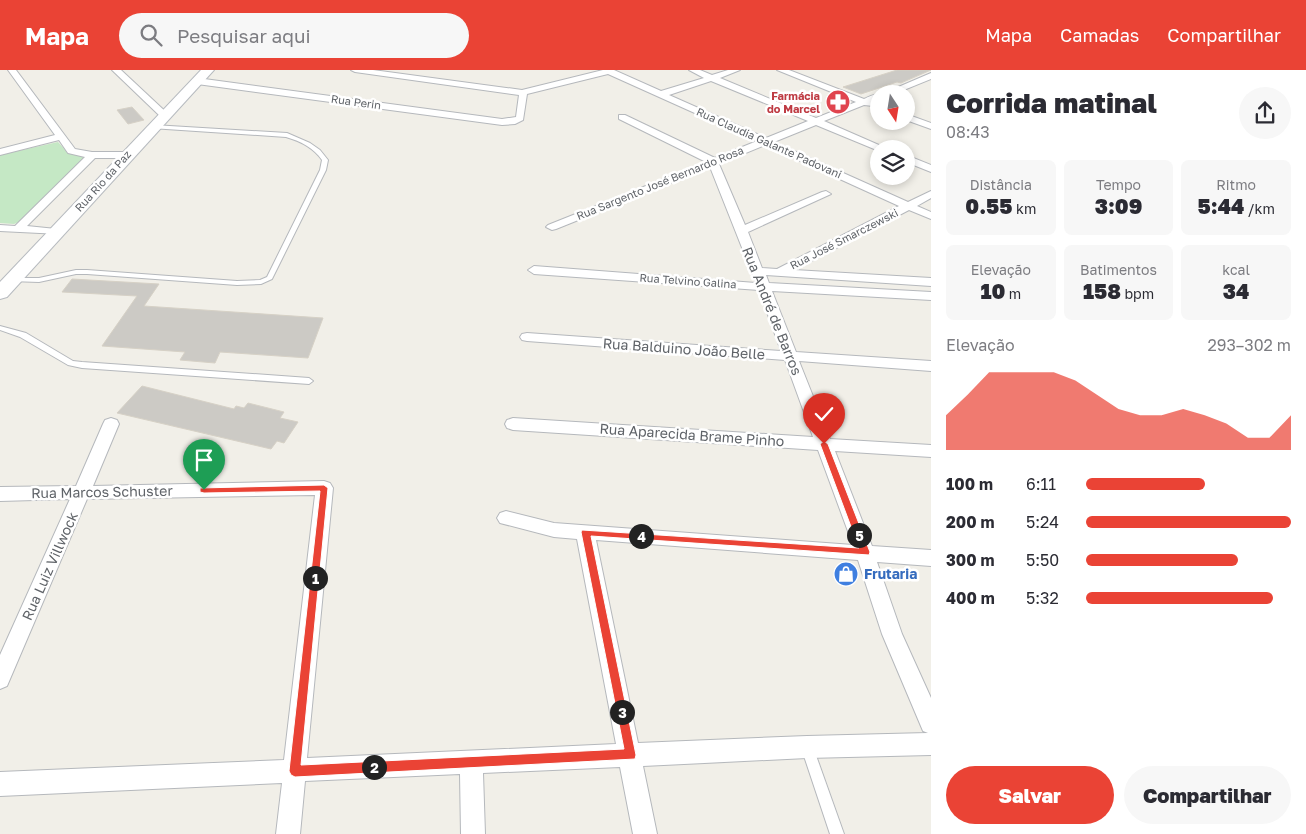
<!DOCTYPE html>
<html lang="pt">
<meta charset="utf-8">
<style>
body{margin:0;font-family:"Golos Text",sans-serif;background:#f7f7f7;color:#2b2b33;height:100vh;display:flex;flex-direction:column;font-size:19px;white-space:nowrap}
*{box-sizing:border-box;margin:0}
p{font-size:16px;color:#7c7c81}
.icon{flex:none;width:28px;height:28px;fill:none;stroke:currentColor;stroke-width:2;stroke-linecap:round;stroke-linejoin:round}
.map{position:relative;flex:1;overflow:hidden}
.drawer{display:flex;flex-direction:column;background:#fff;width:375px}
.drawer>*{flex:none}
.needle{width:32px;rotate:168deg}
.controls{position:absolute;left:870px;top:15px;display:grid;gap:10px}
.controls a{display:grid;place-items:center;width:45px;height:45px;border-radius:50%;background:#fff;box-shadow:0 2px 8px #0003;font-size:25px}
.pin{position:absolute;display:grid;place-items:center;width:42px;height:42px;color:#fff;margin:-51px -21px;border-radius:50% 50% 50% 0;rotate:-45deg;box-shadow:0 0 5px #0007}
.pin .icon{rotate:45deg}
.km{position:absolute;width:25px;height:25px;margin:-12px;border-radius:50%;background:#222;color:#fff;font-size:14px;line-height:25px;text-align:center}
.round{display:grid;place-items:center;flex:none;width:52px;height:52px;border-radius:26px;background:#f7f7f7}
.overview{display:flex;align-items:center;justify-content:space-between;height:85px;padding:0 15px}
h1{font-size:28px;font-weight:800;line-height:38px}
.figures{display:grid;grid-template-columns:repeat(3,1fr);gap:8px;height:85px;padding:5px 15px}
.figures div{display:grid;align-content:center;border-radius:8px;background:#f7f7f7;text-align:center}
.figures b{font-size:21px;font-weight:800}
.figures small{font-size:14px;font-weight:400}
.figures p{font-size:14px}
.chart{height:140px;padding:10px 15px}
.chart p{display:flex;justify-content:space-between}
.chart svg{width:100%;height:90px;margin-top:5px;fill:#ea4335;opacity:.7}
.cta{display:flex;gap:10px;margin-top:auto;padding:10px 15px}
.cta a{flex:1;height:58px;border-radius:30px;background:#ea4335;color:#fff;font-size:20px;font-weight:800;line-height:58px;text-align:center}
.cta a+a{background:#f7f7f7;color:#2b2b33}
ul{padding:0 15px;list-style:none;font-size:16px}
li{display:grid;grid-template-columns:80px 60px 1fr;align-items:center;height:38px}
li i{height:12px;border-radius:6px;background:#ea4335}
header{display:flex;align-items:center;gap:30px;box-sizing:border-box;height:70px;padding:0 25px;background:#ea4335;color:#fff}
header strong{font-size:24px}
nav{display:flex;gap:28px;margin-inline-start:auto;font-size:18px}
.search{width:350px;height:45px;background:#f7f7f7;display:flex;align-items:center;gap:12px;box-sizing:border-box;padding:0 18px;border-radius:28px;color:#7c7c81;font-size:19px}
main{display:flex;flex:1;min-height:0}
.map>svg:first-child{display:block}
.green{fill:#c5e8c5}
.building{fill:#cccac5;stroke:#d6d1c6}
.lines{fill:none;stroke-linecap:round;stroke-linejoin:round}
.service-casing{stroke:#b5b8bc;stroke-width:2}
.minor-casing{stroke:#b5b8bc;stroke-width:2}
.secondary-casing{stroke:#b6babf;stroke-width:2}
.service{fill:#fff;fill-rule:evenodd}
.minor{fill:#fff;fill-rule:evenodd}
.secondary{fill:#fff;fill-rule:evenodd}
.route{fill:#ea4335;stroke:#fff}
.labels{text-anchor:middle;stroke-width:5;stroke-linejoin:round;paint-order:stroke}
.far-health-label{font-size:11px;font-weight:bold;fill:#be3a42;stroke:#fff;text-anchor:end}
.far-street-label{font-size:11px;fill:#5f6368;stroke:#fff}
.street-label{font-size:14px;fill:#5f6368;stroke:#fff}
.shop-label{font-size:14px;font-weight:bold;fill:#366cbe;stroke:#fff;text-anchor:start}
</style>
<header>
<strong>Mapa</strong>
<div class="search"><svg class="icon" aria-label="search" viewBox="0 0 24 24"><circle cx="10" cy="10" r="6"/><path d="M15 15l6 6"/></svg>Pesquisar aqui</div>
<nav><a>Mapa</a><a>Camadas</a><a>Compartilhar</a></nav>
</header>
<main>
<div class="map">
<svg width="931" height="764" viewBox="0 0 931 764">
<rect width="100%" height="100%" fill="#f1efe8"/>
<path class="green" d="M 58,72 L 68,83 L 85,87 L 21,151 L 14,154 L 0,153 L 0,85 Z"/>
<g class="building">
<path d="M 897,0 L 931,0 L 901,13 L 897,12 L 861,24 L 843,17 Z"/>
<path d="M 132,37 L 144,50 L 128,54 L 117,40 Z"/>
<path d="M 72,209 L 159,214 L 144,236 L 323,248 L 308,288 L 220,282 L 215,293 L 180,290 L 185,282 L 102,276 L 137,226 L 62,222 Z"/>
<path d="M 142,316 L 234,339 L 236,336 L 244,338 L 248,333 L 284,342 L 280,348 L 298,352 L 284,373 L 277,371 L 271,379 L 117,343 Z"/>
</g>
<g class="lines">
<defs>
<g id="service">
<path d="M 153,55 L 287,63 L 310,73 L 320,80 L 328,90 L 326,100 L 272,209 L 261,214 L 237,215 L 87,204 L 76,204 L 39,212 L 10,211 L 10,209 L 12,208 L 39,208 L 76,200 L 87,200 L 237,211 L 260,210 L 267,207 L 320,100 L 322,90 C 314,78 300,71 286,67 L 151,58 L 151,56 Z"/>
<path d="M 0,256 L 26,263 L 73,291 L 82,292 L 309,308 L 313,311 L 309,314 L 82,298 L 68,295 L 20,267 L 0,260 Z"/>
<path d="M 807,671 L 811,673 L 813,677 L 844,764 L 830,764 L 801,677 L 803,673 Z"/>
</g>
<g id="minor">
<path d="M 8,0 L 16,0 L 75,79 L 92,82 L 126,82 L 131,85 L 126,88 L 95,88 L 27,156 L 56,159 L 60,160 L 62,162 L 60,164 L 0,161 L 0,155 L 15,156 L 85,87 L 68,83 L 59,70 L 0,85 L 0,79 L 55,65 Z"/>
<path d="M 112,0 L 121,0 L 167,43 L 167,47 L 161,47 Z"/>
<path d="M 351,0 L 373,0 L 522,20 L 603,0 L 614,0 L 661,21 L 704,8 L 689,0 L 700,0 L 712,5 L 728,0 L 740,0 L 720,8 L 816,48 L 856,32 L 777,0 L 789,0 L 864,29 C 869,27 875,23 881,24 L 879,24 L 879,29 L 872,32 L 874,34 L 873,36 L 864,35 L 824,51 L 888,79 L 879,79 L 879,81 L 816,55 L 774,72 L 908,132 L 931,121 L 931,128 L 917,136 L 931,142 L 931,149 L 909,140 L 794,200 L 931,208 L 931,216 L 766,205 L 769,213 L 931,222 L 931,230 L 772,221 L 796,282 L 931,291 L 931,301 L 799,291 L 830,369 L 931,375 L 931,387 L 835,381 L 872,476 L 931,480 L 931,496 L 877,492 L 902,564 L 931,628 L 931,685 L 807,688 L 643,696 L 657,764 L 633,764 L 620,697 L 483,703 L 485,764 L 461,764 L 460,704 L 305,711 L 300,764 L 276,764 L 282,713 L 0,726 L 0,702 L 284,690 L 315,425 L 87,429 L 7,616 L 0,619 L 0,585 L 70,429 L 0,431 L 0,417 L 76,416 L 103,354 L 105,350 L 111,348 L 117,350 L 119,354 L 93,416 L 324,411 L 330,413 L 333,418 L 307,688 L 616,674 L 577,469 L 554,467 L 500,453 L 497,448 L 500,443 L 506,441 L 554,453 L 853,475 L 818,380 L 513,360 L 507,358 L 505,354 L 507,350 L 513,348 L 813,367 L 785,290 L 527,271 L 522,270 L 520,267 L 522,264 L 527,263 L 781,281 L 759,220 L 534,204 L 528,200 L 534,196 L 756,213 L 710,97 L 556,159 L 552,160 L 546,157 L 548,155 L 706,92 L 619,49 L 619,45 L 625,45 L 715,88 L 757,71 L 608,4 L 527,24 L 523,50 L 515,54 L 502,55 L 197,14 L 193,11 L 197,8 L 502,49 L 516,47 L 519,25 L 355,2 ZM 711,11 L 808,51 L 766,68 L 669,25 ZM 765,75 L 899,136 L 777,199 L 762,198 L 748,162 L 831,124 L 826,121 L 822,122 L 745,155 L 719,94 ZM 596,470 L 858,490 L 882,564 L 923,661 L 928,663 L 807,666 L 638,673 Z"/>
<path d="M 931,3 L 931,9 L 894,24 L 882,24 Z"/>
<path d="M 906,44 L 931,53 L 931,59 L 906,50 Z"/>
<path d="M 906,85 L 931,95 L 931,102 L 906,92 Z"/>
</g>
<path id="secondary" d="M 201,0 L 214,0 L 7,227 L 0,229 L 0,212 Z"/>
</defs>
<use href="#service" class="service-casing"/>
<use href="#minor" class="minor-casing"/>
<use href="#secondary" class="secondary-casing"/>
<use href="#service" class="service"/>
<use href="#minor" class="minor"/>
<use href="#secondary" class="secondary"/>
</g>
<path class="route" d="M 824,371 L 828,374 L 870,482 L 869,485 L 591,466 L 636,685 L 635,689 L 295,707 L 291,705 L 289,701 L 320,421 L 204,423 L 200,422 L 200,418 L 324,415 L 328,418 L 301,695 L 624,679 L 581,462 L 582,460 L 859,478 L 820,374 Z"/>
<defs>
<symbol id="pharmacy-disc" viewBox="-11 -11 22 22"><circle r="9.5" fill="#e0444e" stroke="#fff"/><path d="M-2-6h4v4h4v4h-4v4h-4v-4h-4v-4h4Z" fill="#fff"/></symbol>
<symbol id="shop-disc" viewBox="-11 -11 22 22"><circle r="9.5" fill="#3f7fe0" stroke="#fff"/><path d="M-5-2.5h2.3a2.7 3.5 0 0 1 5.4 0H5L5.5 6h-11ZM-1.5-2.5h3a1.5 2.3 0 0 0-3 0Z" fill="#fff"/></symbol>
</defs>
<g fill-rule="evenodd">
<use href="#pharmacy-disc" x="824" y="18" width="28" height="28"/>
<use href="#shop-disc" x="832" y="490" width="28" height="28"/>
</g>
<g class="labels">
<g class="far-health-label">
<text x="820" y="30">Farmácia<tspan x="820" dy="13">do Marcel</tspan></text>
</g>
<g class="far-street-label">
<text transform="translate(356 32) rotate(8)" y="4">Rua Perin</text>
<text transform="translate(769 73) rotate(24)" y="4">Rua Claudia Galante Padovani</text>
<text transform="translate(103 111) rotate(-48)" y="4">Rua Rio da Paz</text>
<text transform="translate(660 113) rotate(-22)" y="4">Rua Sargento José Bernardo Rosa</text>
<text transform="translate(844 169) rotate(-27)" y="4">Rua José Smarczewski</text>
<text transform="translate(688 211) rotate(4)" y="4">Rua Telvino Galina</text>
</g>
<g class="street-label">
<text transform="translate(772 241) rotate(68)" y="5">Rua André de Barros</text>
<text transform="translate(684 279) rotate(4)" y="5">Rua Balduino João Belle</text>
<text transform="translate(692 365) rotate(4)" y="5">Rua Aparecida Brame Pinho</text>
<text transform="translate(102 422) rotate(-1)" y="5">Rua Marcos Schuster</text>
<text transform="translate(50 496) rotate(-66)" y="5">Rua Luiz Villwock</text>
</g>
<g class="shop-label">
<text x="864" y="509">Frutaria</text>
</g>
</g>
</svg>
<div class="controls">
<a><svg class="needle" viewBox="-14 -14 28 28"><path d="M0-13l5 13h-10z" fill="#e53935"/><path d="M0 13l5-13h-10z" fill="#7c7c81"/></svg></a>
<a><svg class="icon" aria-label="layers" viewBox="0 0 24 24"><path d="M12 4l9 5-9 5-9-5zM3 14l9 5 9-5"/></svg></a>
</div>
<div class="pin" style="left:204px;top:420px;background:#1e9e55"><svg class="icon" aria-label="arrive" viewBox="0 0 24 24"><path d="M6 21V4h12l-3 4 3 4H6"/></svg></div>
<div class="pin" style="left:824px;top:374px;background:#d93025"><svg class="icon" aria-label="check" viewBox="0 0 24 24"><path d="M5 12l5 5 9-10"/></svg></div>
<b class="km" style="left:315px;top:508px">1</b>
<b class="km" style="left:374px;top:697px">2</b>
<b class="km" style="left:622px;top:642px">3</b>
<b class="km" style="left:641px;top:466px">4</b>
<b class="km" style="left:859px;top:465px">5</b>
</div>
<section class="drawer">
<div class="overview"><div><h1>Corrida matinal</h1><p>08:43</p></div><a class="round"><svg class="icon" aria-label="share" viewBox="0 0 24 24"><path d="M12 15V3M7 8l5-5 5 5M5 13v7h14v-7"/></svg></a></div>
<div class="figures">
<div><p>Distância</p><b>0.55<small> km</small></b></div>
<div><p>Tempo</p><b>3:09</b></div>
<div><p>Ritmo</p><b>5:44<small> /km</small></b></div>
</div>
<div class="figures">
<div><p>Elevação</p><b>10<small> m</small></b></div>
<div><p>Batimentos</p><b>158<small> bpm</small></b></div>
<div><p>kcal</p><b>34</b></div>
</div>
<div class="chart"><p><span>Elevação</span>293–302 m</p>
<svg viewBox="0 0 160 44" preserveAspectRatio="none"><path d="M0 44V27L10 17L20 6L30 6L40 6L50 6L60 10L70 17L80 24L90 27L100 27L110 24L120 27L130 31L140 38L150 38L160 27V44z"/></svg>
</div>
<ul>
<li><b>100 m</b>6:11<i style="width:58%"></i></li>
<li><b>200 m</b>5:24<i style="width:100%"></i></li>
<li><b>300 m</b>5:50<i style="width:74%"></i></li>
<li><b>400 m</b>5:32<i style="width:91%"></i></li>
</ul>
<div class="cta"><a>Salvar</a><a>Compartilhar</a></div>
</section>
</main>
